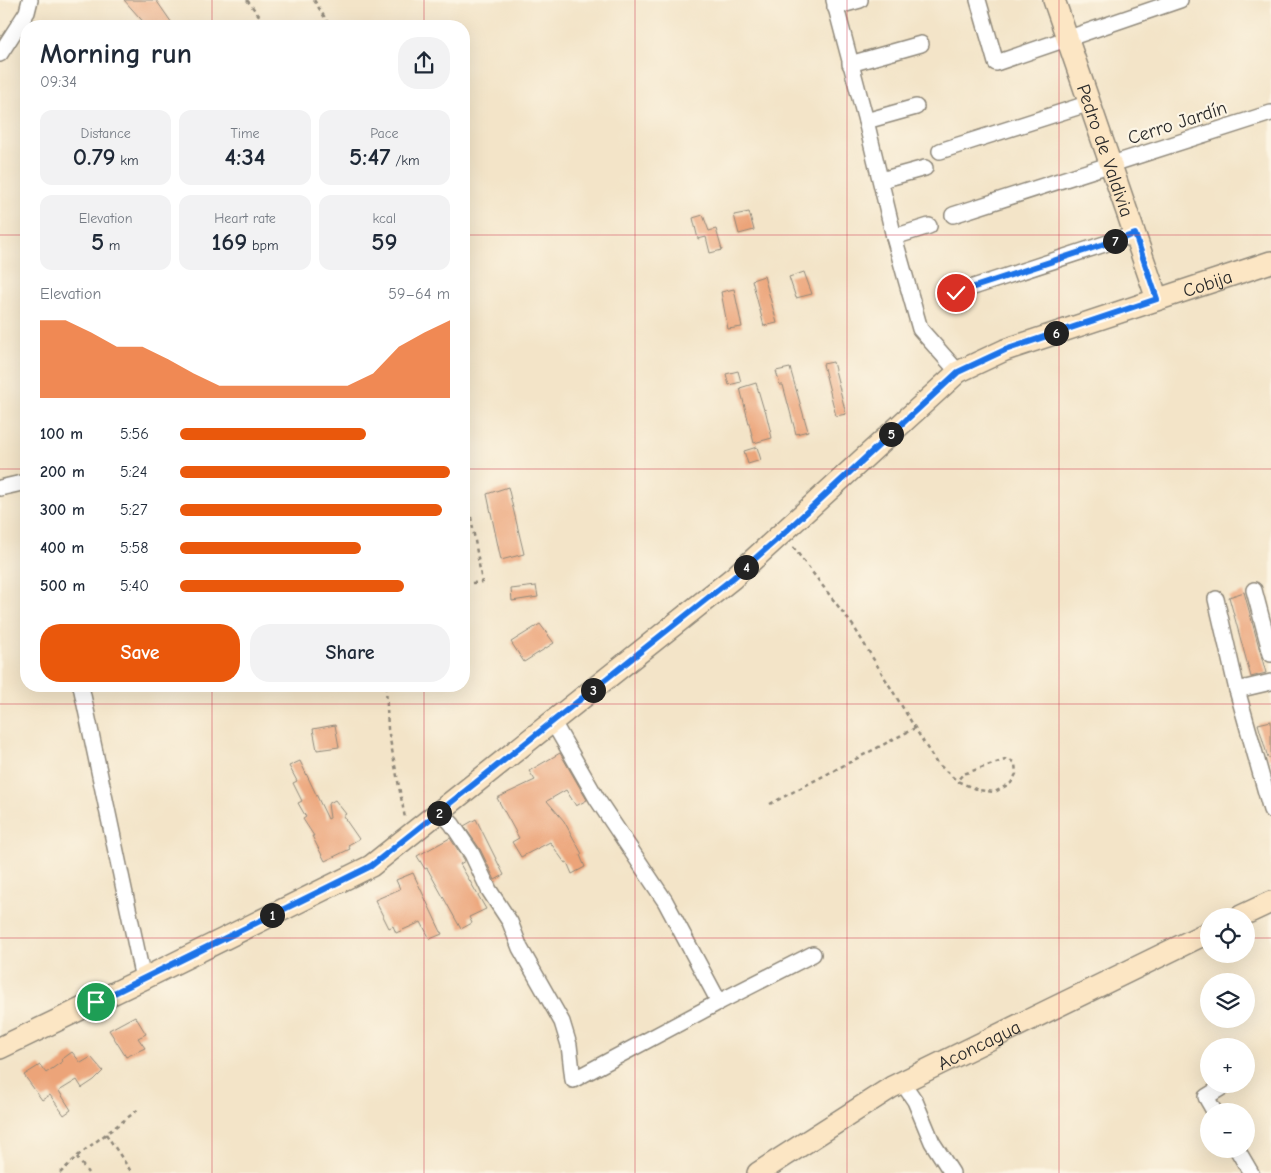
<!DOCTYPE html>
<meta charset="utf-8">
<style>
body{margin:0;font-family:"Comic Neue",sans-serif;background:#f2f2f3;color:#1f2937;height:100vh;display:flex;flex-direction:column;font-size:19px;white-space:nowrap}
*{box-sizing:border-box;margin:0}
p{font-size:16px;color:#747a83}
.icon{flex:none;width:28px;height:28px;fill:none;stroke:currentColor;stroke-width:2;stroke-linecap:round;stroke-linejoin:round}
.map{position:relative;flex:1;overflow:hidden}
.details{position:absolute;left:20px;top:20px;width:450px;height:672px;display:flex;flex-direction:column;background:#fff;border-radius:20px;box-shadow:0 5px 20px #0002}
.details>*{flex:none}
.buttons{position:absolute;left:1200px;top:908px;display:grid;gap:10px}
.buttons a{display:grid;place-items:center;width:55px;height:55px;border-radius:50%;background:#fff;box-shadow:0 5px 20px #0002;font-size:25px}
.pin{position:absolute;display:grid;place-items:center;width:42px;height:42px;color:#fff;margin:-21px;border:2px solid #fff;border-radius:50%;box-shadow:0 1px 5px #0007}
.km{position:absolute;width:25px;height:25px;margin:-12px;border-radius:50%;background:#222;color:#fff;font-size:14px;line-height:25px;text-align:center}
.round{display:grid;place-items:center;flex:none;width:52px;height:52px;border-radius:20px;background:#f2f2f3}
.overview{display:flex;align-items:center;justify-content:space-between;height:85px;padding:0 20px}
h1{font-size:28px;font-weight:700;line-height:38px}
.metrics{display:grid;grid-template-columns:repeat(3,1fr);gap:8px;height:85px;padding:5px 20px}
.metrics div{display:grid;align-content:center;border-radius:12px;background:#f2f2f3;text-align:center}
.metrics b{font-size:25px;font-weight:700}
.metrics small{font-size:14px;font-weight:400}
.metrics p{font-size:14px}
.chart{height:140px;padding:10px 20px}
.chart p{display:flex;justify-content:space-between}
.chart svg{width:100%;height:90px;margin-top:5px;fill:#ea580c;opacity:.7}
.button{display:flex;gap:10px;margin-top:auto;padding:10px 20px}
.button a{flex:1;height:58px;border-radius:20px;background:#ea580c;color:#fff;font-size:20px;font-weight:700;line-height:58px;text-align:center}
.button a+a{background:#f2f2f3;color:#1f2937}
ul{padding:0 20px;list-style:none;font-size:16px}
li{display:grid;grid-template-columns:80px 60px 1fr;align-items:center;height:38px}
li i{height:12px;border-radius:6px;background:#ea580c}
.map>svg:first-child{display:block}
.building{fill:#eca479}
.lines{fill:none;stroke-linecap:round;stroke-linejoin:round}
.street-casing{stroke:#8f887a;stroke-width:18}
.secondary-casing{stroke:#8f887a;stroke-width:24}
.path{stroke:#8f887a;stroke-width:2.5;stroke-dasharray:4 4;stroke-linecap:butt}
.street{stroke:#fff;stroke-width:15}
.secondary{stroke:#fce6c4;stroke-width:21}
.route-casing{stroke:#fff;stroke-width:10}
.route{stroke:#1a73e8;stroke-width:6}
.grid{fill:none;stroke:#d1495b;stroke-width:1;stroke-opacity:0.55}
.labels{text-anchor:middle;stroke-width:4.5;stroke-linejoin:round;paint-order:stroke}
.street-label{font-size:19px;fill:#2b2b2b;stroke:#fcf5e5}
</style>
<div class="map">
<svg width="1271" height="1173" viewBox="0 0 1271 1173">
<rect width="100%" height="100%" fill="#fcf5e5"/>
<filter id="ink" filterUnits="userSpaceOnUse"><feTurbulence type="fractalNoise" baseFrequency=".02" numOctaves="2"/><feDisplacementMap in="SourceGraphic" scale="10" xChannelSelector="R" yChannelSelector="G"/><feConvolveMatrix kernelMatrix="1 2 1 2 8 2 1 2 1" color-interpolation-filters="sRGB"/></filter>
<filter id="wash" filterUnits="userSpaceOnUse"><feTurbulence type="fractalNoise" baseFrequency=".0096" numOctaves="4" result="noise"/><feDisplacementMap in="SourceGraphic" scale="20" xChannelSelector="R" yChannelSelector="G"/><feGaussianBlur stdDeviation="1.12" result="paint"/><feColorMatrix in="noise" values="0 0 0 0 0 0 0 0 0 0 0 0 0 0 0 0 0 1.4 0 .05"/><feComposite in="paint" operator="in"/></filter>
<g filter="url(#wash)">
<rect width="100%" height="100%" fill="#f3e4c8"/>
<g id="blocks">
<g class="building">
<path d="M 124,0 L 156,0 L 174,26 L 147,26 Z"/>
<path d="M 749,212 L 754,230 L 739,234 L 734,215 Z"/>
<path d="M 703,215 L 709,231 L 716,229 L 722,250 L 710,253 L 706,237 L 698,239 L 693,218 Z"/>
<path d="M 804,272 L 812,294 L 796,298 L 789,277 Z"/>
<path d="M 764,276 L 777,323 L 764,326 L 752,280 Z"/>
<path d="M 734,289 L 742,327 L 728,329 L 721,292 Z"/>
<path d="M 833,362 L 846,414 L 836,416 L 823,364 Z"/>
<path d="M 790,368 L 808,431 L 796,434 L 783,385 L 780,385 L 776,371 Z"/>
<path d="M 738,371 L 741,382 L 729,385 L 726,374 Z"/>
<path d="M 756,383 L 764,410 L 765,409 L 772,438 L 754,443 L 740,388 Z"/>
<path d="M 757,447 L 761,460 L 748,464 L 744,451 Z"/>
<path d="M 508,487 L 524,554 L 501,560 L 487,494 Z"/>
<path d="M 536,586 L 538,597 L 512,601 L 511,589 Z"/>
<path d="M 1244,592 L 1266,673 L 1251,677 L 1229,597 Z"/>
<path d="M 540,624 L 554,643 L 524,662 L 511,642 Z"/>
<path d="M 1271,721 L 1271,758 L 1268,758 L 1258,724 Z"/>
<path d="M 335,725 L 339,747 L 317,750 L 313,729 Z"/>
<path d="M 560,753 L 587,800 L 576,806 L 566,790 L 547,801 L 564,821 L 582,854 L 580,855 L 585,867 L 572,874 L 567,862 L 565,863 L 550,842 L 521,857 L 512,842 L 519,838 L 497,798 L 535,780 L 529,771 Z"/>
<path d="M 300,761 L 328,819 L 330,818 L 328,804 L 335,800 L 346,814 L 343,816 L 359,839 L 348,845 L 350,849 L 325,861 L 312,836 L 314,836 L 303,819 L 306,817 L 298,803 L 302,801 L 293,783 L 297,781 L 289,766 Z"/>
<path d="M 476,819 L 504,875 L 495,880 L 480,849 L 464,826 Z"/>
<path d="M 450,838 L 464,859 L 465,861 L 460,864 L 486,909 L 469,917 L 472,923 L 461,929 L 427,868 L 425,869 L 417,856 Z"/>
<path d="M 413,873 L 442,934 L 430,939 L 421,922 L 396,933 L 393,926 L 389,928 L 375,900 L 400,889 L 396,880 Z"/>
<path d="M 135,1016 L 146,1034 L 138,1038 L 145,1048 L 126,1057 L 109,1030 Z"/>
<path d="M 72,1052 L 81,1063 L 91,1057 L 103,1071 L 94,1080 L 82,1088 L 77,1080 L 59,1091 L 71,1110 L 64,1115 L 50,1095 L 42,1100 L 24,1075 L 40,1065 L 46,1073 L 63,1061 L 61,1060 Z"/>
</g>
</g>
</g>
<g filter="url(#ink)">
<use href="#blocks" fill-opacity="0" stroke="#8f887a" stroke-width="1"/>
<g class="lines">
<defs>
<g id="street">
<path d="M 834,0 L 866,121 L 894,237 L 920,329 L 958,372"/>
<path d="M 978,0 L 996,63 L 1180,0"/>
<path d="M 835,7 L 860,0"/>
<path d="M 0,54 L 27,12 L 30,0"/>
<path d="M 850,64 L 921,44"/>
<path d="M 866,121 L 916,107"/>
<path d="M 940,151 L 1090,103"/>
<path d="M 881,180 L 925,168"/>
<path d="M 953,215 L 1271,113"/>
<path d="M 894,237 L 929,226"/>
<path d="M 955,293 L 1135,234"/>
<path d="M 0,488 L 26,482"/>
<path d="M 1254,590 L 1271,654"/>
<path d="M 1216,599 L 1237,690 L 1271,810"/>
<path d="M 81,686 L 143,979"/>
<path d="M 1237,690 L 1271,682"/>
<path d="M 440,811 L 452,824 L 472,854 L 489,890 L 510,922 L 520,948 L 562,1022 L 569,1045 L 573,1080 L 719,1002 L 665,901 L 597,799 L 553,722"/>
<path d="M 719,1002 L 813,954"/>
<path d="M 902,1082 L 915,1101 L 932,1142 L 952,1173"/>
<path d="M 1214,1111 L 1206,1097 L 1227,1084"/>
<path d="M 1237,1149 L 1251,1173"/>
</g>
<g id="secondary">
<path id="s1" d="M 1054,0 L 1157,299"/>
<path d="M 1241,916 L 1271,902"/>
<path id="s2" d="M 0,1048 L 143,979 L 371,866 L 733,578 L 958,372 L 1005,350 L 1271,262"/>
<path id="s3" d="M 758,1173 L 892,1087 L 1209,932"/>
</g>
</defs>
<use href="#street" class="street-casing"/>
<use href="#secondary" class="secondary-casing"/>
<g class="path">
<path d="M 247,0 L 267,26"/>
<path d="M 314,0 L 330,26"/>
<path d="M 793,547 L 854,627 L 935,761 L 957,781 L 978,790 L 995,792 L 1011,783 L 1016,774 L 1015,763 L 1008,759 L 963,774 L 957,781"/>
<path d="M 464,584 L 482,582 L 471,517"/>
<path d="M 386,686 L 388,729 L 405,818"/>
<path d="M 770,804 L 915,728"/>
<path d="M 106,1134 L 132,1173"/>
<path d="M 77,1157 L 88,1173"/>
<path d="M 60,1173 L 81,1153 L 139,1109"/>
</g>
<use href="#street" class="street"/>
<use href="#secondary" class="secondary"/>
</g>
</g>
<g class="lines" filter="url(#ink)">
<defs>
<path id="route" d="M 96,1002 L 371,866 L 733,578 L 783,534 L 958,372 L 1005,350 L 1157,299 L 1135,234 L 956,293"/>
</defs>
<use href="#route" class="route-casing"/>
<use href="#route" class="route"/>
</g>
<path class="grid" d="M 212,0 L 212,26M 424,0 L 424,26M 635,0 L 635,1173M 847,0 L 847,1173M 1059,0 L 1059,1173M 0,235 L 26,235M 464,235 L 1271,235M 0,469 L 26,469M 464,469 L 1271,469M 212,686 L 212,1173M 424,686 L 424,1173M 0,704 L 1271,704M 0,938 L 1209,938M 1246,938 L 1271,938"/>
<g class="labels">
<g class="street-label">
<text transform="translate(1177 122) rotate(-18)" y="7">Cerro Jardín</text>
<text dy="7" stroke="none"><textPath href="#s1" startOffset="159">Pedro de Valdivia</textPath></text>
<text dy="7" stroke="none"><textPath href="#s2" startOffset="1446">Cobija</textPath></text>
<text dy="7" stroke="none"><textPath href="#s3" startOffset="256">Aconcagua</textPath></text>
</g>
</g>
</svg>
<div class="buttons">
<a><svg class="icon" aria-label="locate" viewBox="0 0 24 24"><circle cx="12" cy="12" r="6"/><path d="M12 2v4M12 18v4M2 12h4M18 12h4"/></svg></a>
<a><svg class="icon" aria-label="layers" viewBox="0 0 24 24"><path d="M12 4l9 5-9 5-9-5zM3 14l9 5 9-5"/></svg></a>
<a>+</a>
<a>−</a>
</div>
<div class="pin" style="left:96px;top:1002px;background:#1e9e55"><svg class="icon" aria-label="arrive" viewBox="0 0 24 24"><path d="M6 21V4h12l-3 4 3 4H6"/></svg></div>
<div class="pin" style="left:956px;top:293px;background:#d93025"><svg class="icon" aria-label="check" viewBox="0 0 24 24"><path d="M5 12l5 5 9-10"/></svg></div>
<b class="km" style="left:272px;top:915px">1</b>
<b class="km" style="left:439px;top:813px">2</b>
<b class="km" style="left:593px;top:690px">3</b>
<b class="km" style="left:746px;top:567px">4</b>
<b class="km" style="left:891px;top:434px">5</b>
<b class="km" style="left:1056px;top:333px">6</b>
<b class="km" style="left:1115px;top:241px">7</b>
<section class="details">
<div class="overview"><div><h1>Morning run</h1><p>09:34</p></div><a class="round"><svg class="icon" aria-label="share" viewBox="0 0 24 24"><path d="M12 15V3M7 8l5-5 5 5M5 13v7h14v-7"/></svg></a></div>
<div class="metrics">
<div><p>Distance</p><b>0.79<small> km</small></b></div>
<div><p>Time</p><b>4:34</b></div>
<div><p>Pace</p><b>5:47<small> /km</small></b></div>
</div>
<div class="metrics">
<div><p>Elevation</p><b>5<small> m</small></b></div>
<div><p>Heart rate</p><b>169<small> bpm</small></b></div>
<div><p>kcal</p><b>59</b></div>
</div>
<div class="chart"><p><span>Elevation</span>59–64 m</p>
<svg viewBox="0 0 160 44" preserveAspectRatio="none"><path d="M0 44V6L10 6L20 12L30 19L40 19L50 25L60 32L70 38L80 38L90 38L100 38L110 38L120 38L130 32L140 19L150 12L160 6V44z"/></svg>
</div>
<ul>
<li><b>100 m</b>5:56<i style="width:69%"></i></li>
<li><b>200 m</b>5:24<i style="width:100%"></i></li>
<li><b>300 m</b>5:27<i style="width:97%"></i></li>
<li><b>400 m</b>5:58<i style="width:67%"></i></li>
<li><b>500 m</b>5:40<i style="width:83%"></i></li>
</ul>
<div class="button"><a>Save</a><a>Share</a></div>
</section>
</div>
